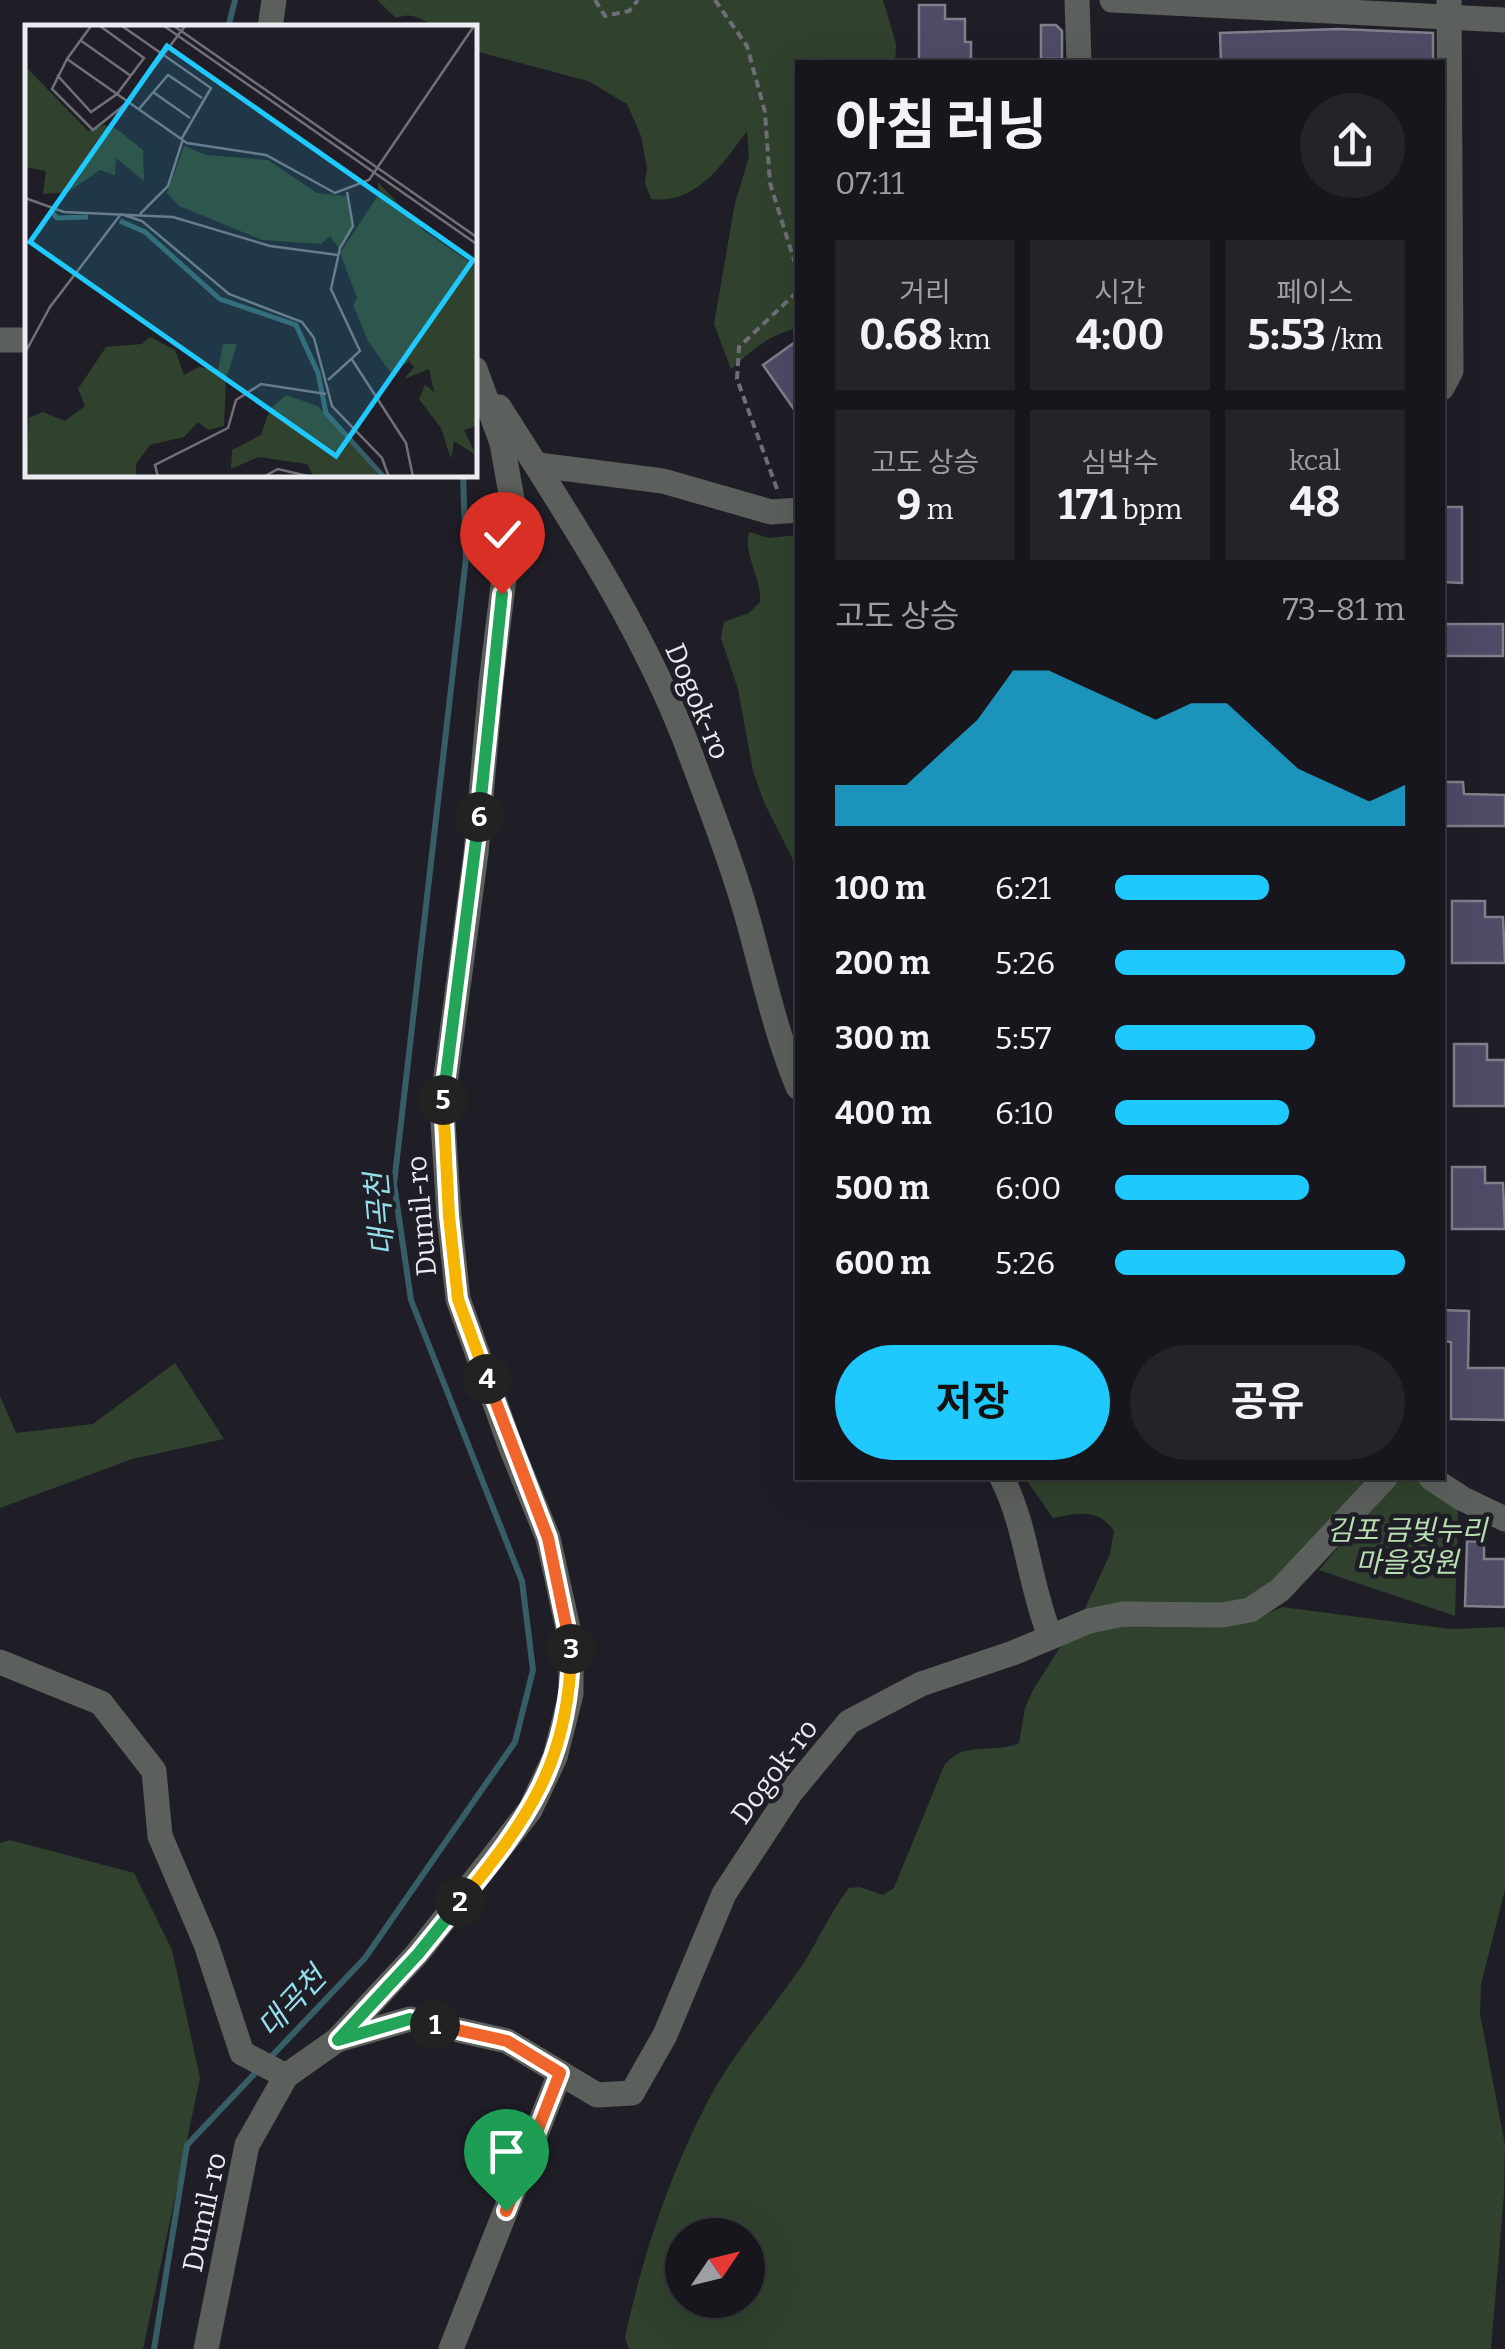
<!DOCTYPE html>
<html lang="ko">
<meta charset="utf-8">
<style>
body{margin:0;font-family:Bitter,"Noto Sans KR",serif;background:#24232a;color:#f1f3f6;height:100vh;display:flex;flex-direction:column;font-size:38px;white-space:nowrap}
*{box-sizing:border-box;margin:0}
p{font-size:32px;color:#9e9fa4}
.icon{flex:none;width:55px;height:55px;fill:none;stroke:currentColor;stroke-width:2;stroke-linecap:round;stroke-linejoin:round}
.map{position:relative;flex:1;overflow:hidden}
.sheet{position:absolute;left:795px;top:60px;width:650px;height:1420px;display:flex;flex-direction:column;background:#17161d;border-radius:0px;box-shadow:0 10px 40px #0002,0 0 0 2px #36353b}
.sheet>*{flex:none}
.needle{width:65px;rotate:55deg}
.tools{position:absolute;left:665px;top:2218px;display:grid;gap:20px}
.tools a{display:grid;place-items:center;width:100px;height:100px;border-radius:50%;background:#17161d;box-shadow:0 10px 40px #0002,0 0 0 2px #36353b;font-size:50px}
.pin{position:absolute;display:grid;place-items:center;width:85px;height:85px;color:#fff;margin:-102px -42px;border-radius:50% 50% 50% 0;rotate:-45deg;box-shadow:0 0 10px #0007}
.pin .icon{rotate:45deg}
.km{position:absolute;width:50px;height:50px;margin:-25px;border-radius:50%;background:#222;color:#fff;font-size:28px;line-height:50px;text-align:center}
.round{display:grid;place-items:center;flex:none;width:105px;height:105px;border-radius:52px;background:#24232a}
.head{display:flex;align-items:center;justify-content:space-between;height:170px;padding:0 40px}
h1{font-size:55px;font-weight:700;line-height:75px}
.figures{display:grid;grid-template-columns:repeat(3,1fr);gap:15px;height:170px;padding:10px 40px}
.figures div{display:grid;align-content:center;border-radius:0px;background:#24232a;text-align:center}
.figures b{font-size:42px;font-weight:700}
.figures small{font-size:28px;font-weight:400}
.figures p{font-size:28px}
.chart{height:280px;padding:20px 40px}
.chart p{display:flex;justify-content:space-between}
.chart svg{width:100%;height:180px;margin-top:10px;fill:#1fc9fd;opacity:.7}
.action{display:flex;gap:20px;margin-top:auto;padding:20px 40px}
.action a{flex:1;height:115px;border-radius:60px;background:#1fc9fd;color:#111;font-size:40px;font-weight:700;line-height:115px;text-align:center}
.action a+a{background:#24232a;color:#f1f3f6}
ul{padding:0 40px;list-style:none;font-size:32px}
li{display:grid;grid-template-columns:160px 120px 1fr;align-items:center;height:75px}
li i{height:25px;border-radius:12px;background:#1fc9fd}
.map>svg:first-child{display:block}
.green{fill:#30422d;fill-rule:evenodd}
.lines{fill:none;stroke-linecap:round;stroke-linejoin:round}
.stream{stroke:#365e64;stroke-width:6}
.building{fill:#4e4b67;stroke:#807f8a;stroke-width:2.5}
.path{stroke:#6f6e76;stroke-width:4;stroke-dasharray:8 5;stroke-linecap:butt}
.minor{stroke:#5c605c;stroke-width:25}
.split-1-casing{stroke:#fff;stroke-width:20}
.split-2-casing{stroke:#fff;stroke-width:20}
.split-3-casing{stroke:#fff;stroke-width:20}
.split-4-casing{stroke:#fff;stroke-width:20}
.split-5-casing{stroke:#fff;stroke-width:20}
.split-6-casing{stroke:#fff;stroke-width:20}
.split-7-casing{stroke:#fff;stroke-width:20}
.split-1{stroke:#f0652b;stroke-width:12}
.split-2{stroke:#22a559;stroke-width:12}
.split-3{stroke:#f5b400;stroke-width:12}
.split-4{stroke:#f0652b;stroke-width:12}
.split-5{stroke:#f5b400;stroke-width:12}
.split-6{stroke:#22a559;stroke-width:12}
.split-7{stroke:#22a559;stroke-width:12}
.labels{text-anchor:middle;stroke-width:9;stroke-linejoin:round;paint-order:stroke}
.street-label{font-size:28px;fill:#ebebf1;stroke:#1f1e27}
.park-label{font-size:28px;font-style:italic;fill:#b7deaf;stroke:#1f1e27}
.water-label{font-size:30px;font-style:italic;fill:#93dfea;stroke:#1f1e27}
.inset-river{fill:none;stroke:#365e64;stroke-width:5}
.inset-road{fill:none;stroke:#717078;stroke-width:2.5}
.view{fill:#1fc9fd;fill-opacity:0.15;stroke:#1fc9fd;stroke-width:5}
.inset-edge{fill:none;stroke:#ebebf1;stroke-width:5}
</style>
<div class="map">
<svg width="1505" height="2349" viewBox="0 0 1505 2349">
<rect width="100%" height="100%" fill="#1f1e27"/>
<g class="green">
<path d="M 377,0 L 883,0 L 896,44 L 895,62 L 798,62 L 797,328 C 769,335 752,350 731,369 L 714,324 L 735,203 L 749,157 L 747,131 C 724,162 697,205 651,199 L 645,183 L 647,168 L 641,136 L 627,104 L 588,81 L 475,51 L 475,28 C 465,28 451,30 441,28 C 423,23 417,10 396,18 Z"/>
<path d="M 749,532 L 769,538 L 797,535 L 797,868 L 764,802 L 753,771 L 738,689 L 721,638 L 724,622 L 749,613 L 760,602 C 762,576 743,558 749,532 Z"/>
<path d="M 175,1363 L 224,1439 L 132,1459 L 0,1508 L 0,1396 L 16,1433 L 93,1424 Z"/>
<path d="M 1025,1478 L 1372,1478 C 1336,1515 1279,1590 1230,1604 L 1081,1617 L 1110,1554 L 1114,1531 C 1099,1508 1077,1513 1053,1518 Z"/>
<path d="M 1397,1478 L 1415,1478 L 1458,1509 L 1455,1616 L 1319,1570 Z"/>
<path d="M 1282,1607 L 1450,1629 L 1505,1627 L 1505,1890 L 1481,1984 L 1480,2014 L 1505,2145 L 1504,2194 L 1491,2349 L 629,2349 L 625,2338 C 642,2257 670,2173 709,2099 C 734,2052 771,2011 801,1967 C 818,1942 830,1912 849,1888 L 860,1887 L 883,1895 L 894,1888 L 944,1766 C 963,1739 994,1755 1019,1743 L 1025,1708 L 1033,1690 L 1064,1641 L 1123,1623 L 1253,1619 ZM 682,2235 L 748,2235 L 748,2300 L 682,2300 Z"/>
<path d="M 10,1840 L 134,1873 L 172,1950 L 200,2078 L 143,2349 L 0,2349 L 0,1843 Z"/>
</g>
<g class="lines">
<g class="stream">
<path d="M 228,28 L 235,0"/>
<path d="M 269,2059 L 365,1958 L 515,1742 L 533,1670 L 522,1581 L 411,1300 L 394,1184 L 466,558 L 463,475"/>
<path d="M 154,2349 L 187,2145 L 260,2068"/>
</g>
</g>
<g class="building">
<path d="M 919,5 L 945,5 L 945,19 L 965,19 L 965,42 L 971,42 L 971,62 L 919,62 Z"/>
<path d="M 1041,25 L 1056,25 L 1062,31 L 1062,59 L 1041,59 Z"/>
<path d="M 1339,29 L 1433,33 L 1433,62 L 1221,62 L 1220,33 Z"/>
<path d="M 798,340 L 798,415 L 763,365 Z"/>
<path d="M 1442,507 L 1462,507 L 1462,583 L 1442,582 Z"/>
<rect x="1442" y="624" width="61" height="32"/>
<path d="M 1442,782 L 1463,782 L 1464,794 L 1505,795 L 1505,826 L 1442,826 Z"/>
<path d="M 1452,901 L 1485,901 L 1485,917 L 1503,917 L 1505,963 L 1452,963 Z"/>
<path d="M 1454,1044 L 1487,1044 L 1487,1060 L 1505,1060 L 1505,1106 L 1454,1106 Z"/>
<path d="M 1452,1167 L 1485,1167 L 1485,1183 L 1503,1183 L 1505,1229 L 1452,1229 Z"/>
<path d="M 1442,1310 L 1469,1311 L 1468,1368 L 1505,1368 L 1505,1420 L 1451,1419 L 1451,1342 L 1442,1341 Z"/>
<path d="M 1467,1541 L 1484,1542 L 1484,1559 L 1505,1559 L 1505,1607 L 1465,1606 Z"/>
</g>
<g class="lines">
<g class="path">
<path d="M 595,0 L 605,16 L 629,11 L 638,0"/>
<path d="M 715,0 L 747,46 L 765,112 L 770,183 L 798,273"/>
<path d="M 777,489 L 737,379 L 739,347 L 798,291"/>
</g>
<g class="minor">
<path d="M 1077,0 L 1079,62"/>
<path d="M 1112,0 L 1505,20"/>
<path d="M 270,28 L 274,0"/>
<path d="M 0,340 L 28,340"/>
<path d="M 1442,388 L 1451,371 L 1449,0"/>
<path d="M 499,407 C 571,520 647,634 693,761 C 713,815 735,871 750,927 C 765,982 776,1033 798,1087"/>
<path d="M 538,465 L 663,481 L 771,512 L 798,510"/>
<path d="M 1002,1478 C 1027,1527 1029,1584 1050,1636"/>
<path d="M 1431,1478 L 1463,1499 L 1505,1519"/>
<path d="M 0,1662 L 101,1703 L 154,1771 L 160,1836 L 206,1944 L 242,2053 L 286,2076"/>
<path d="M 337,2040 L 410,2019 L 507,2041 L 597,2095 L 632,2093 L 665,2035 L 724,1894 L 791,1792 L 849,1722 L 921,1684 L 1013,1653 L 1089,1621 L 1123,1614 L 1222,1615 L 1250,1610 L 1280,1590 L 1385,1478"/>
<path d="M 206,2349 L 247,2145 L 286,2076 L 337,2040 L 417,1954 L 530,1810 L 555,1757 L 571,1694 L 571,1642 L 548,1538 L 510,1445 L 458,1299 L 449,1216 L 442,1106 L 476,853 L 491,683 L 513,505 L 502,443 L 475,369"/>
<path d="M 451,2349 L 560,2073"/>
</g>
</g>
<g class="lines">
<defs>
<path id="split-1" d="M 435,2025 L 507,2041 L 560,2073 L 506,2211"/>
<path id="split-2" d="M 435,2025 L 410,2019 L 338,2040 L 418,1954 L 460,1902"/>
<path id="split-3" d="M 460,1902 C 528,1819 570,1761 571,1649"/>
<path id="split-4" d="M 487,1379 L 548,1538 L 571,1649"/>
<path id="split-5" d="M 443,1100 L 449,1216 L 458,1299 L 487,1379"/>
<path id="split-6" d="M 443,1100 L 479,817"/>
<path id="split-7" d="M 479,817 L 502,594"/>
</defs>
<use href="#split-1" class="split-1-casing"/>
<use href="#split-2" class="split-2-casing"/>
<use href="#split-3" class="split-3-casing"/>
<use href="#split-4" class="split-4-casing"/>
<use href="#split-5" class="split-5-casing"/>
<use href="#split-6" class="split-6-casing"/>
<use href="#split-7" class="split-7-casing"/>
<use href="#split-1" class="split-1"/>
<use href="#split-2" class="split-2"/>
<use href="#split-3" class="split-3"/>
<use href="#split-4" class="split-4"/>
<use href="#split-5" class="split-5"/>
<use href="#split-6" class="split-6"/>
<use href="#split-7" class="split-7"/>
</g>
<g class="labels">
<g class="street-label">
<text transform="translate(698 701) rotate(67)" y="10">Dogok-ro</text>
<text transform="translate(421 1216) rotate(-95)" y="10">Dumil-ro</text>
<text transform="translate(774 1771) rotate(-53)" y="10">Dogok-ro</text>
<text transform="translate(204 2212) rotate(-78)" y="10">Dumil-ro</text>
</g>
<g class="park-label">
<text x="1407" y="1540">김포 금빛누리<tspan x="1407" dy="32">마을정원</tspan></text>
</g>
<g class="water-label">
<text transform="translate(380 1214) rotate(-95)" y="10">대곡천</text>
<text transform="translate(292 2002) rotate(-47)" y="10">대곡천</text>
</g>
</g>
<g transform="translate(25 25)">
<rect width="452" height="452" fill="#1f1e27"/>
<path d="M 0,41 L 63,106 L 79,100 L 92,104 L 118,125 L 119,156 L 91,133 L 90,150 L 75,145 L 43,167 L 18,169 L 21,146 L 0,142 ZM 159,121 L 182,130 L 243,135 L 292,168 L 321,171 L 327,201 L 314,224 L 305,211 L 296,219 L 237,215 L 154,181 L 142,168 ZM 353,157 L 398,205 L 452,242 L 452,401 L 439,405 L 451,430 L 429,416 L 426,434 L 416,403 L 394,374 L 400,360 L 409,367 L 404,344 L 379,354 L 389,342 L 384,336 L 367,350 L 343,316 L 328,280 L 332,273 L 315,228 L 354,169 ZM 125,312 L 150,325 L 159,350 L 174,342 L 193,345 L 198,319 L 212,319 L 201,354 L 199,401 L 183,405 L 173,397 L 159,412 L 125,420 L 111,439 L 111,452 L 0,452 L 4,393 L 18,387 L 40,396 L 60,381 L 53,364 L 81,322 L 117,319 ZM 261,370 L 293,381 L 355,452 L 289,452 L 282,439 L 233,432 L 206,444 L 207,425 L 236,410 L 245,384 Z" fill="#30422d"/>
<path class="inset-river" d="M 25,185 L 32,193 L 63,192M 95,196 L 120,207 L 195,274 L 271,300 L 293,348 L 301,388 L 359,452"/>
<path class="inset-road" d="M 66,1 L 42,34 L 162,118 L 241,130 L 310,168 L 344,155 L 449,1M 97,1 L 186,63 L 157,113M 139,1 L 453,220M 149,1 L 453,213M 55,15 L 106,51M 42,34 L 27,64 L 68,105 L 103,77 L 160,1M 32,50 L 66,87 L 92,69 L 119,33 L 75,1M 128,67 L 165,93M 114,84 L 143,50 L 177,73M 0,173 L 39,187 L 148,192 L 245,221 L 313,230M 96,189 L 117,196 L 204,269 L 277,297 L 289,313 L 307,381 L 357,433 L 364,452M 115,189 L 143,161 L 158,114M 0,328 L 25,282 L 96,189M 326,333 L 381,418 L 388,452M 303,355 L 335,326 L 306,264 L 315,223 L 328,201 L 322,167M 133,452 L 130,440 L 203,403 L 211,375 L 236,359 L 301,369M 238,452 L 253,444 L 287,452"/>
<path class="view" d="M 142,21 L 448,235 L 311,431 L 5,217 Z"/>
<rect width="452" height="452" class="inset-edge"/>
</g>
</svg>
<div class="tools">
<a><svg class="needle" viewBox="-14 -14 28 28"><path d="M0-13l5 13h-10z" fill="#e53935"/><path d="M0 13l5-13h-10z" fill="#9e9fa4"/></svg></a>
</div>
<div class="pin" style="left:506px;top:2211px;background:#1e9e55"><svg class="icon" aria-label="arrive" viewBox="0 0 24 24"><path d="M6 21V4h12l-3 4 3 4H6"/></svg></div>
<div class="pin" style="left:502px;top:594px;background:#d93025"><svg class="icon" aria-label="check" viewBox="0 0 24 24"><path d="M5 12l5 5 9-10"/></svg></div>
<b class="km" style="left:435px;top:2025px">1</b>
<b class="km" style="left:460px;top:1902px">2</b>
<b class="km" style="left:571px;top:1649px">3</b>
<b class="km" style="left:487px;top:1379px">4</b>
<b class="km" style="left:443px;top:1100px">5</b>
<b class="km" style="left:479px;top:817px">6</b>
<section class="sheet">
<div class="head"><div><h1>아침 러닝</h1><p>07:11</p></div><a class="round"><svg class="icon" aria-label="share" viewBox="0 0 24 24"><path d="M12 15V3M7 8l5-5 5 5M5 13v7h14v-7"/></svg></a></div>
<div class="figures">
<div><p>거리</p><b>0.68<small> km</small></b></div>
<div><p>시간</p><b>4:00</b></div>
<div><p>페이스</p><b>5:53<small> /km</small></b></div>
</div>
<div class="figures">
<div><p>고도 상승</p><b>9<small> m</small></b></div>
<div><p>심박수</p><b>171<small> bpm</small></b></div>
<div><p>kcal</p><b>48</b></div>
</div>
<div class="chart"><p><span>고도 상승</span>73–81 m</p>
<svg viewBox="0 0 160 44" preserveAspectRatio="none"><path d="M0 44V34L10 34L20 34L30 26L40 18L50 6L60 6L70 10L80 14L90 18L100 14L110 14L120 22L130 30L140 34L150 38L160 34V44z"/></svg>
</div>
<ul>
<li><b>100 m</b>6:21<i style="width:53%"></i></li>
<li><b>200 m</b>5:26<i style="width:100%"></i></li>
<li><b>300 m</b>5:57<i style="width:69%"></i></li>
<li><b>400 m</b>6:10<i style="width:60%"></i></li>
<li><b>500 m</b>6:00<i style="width:67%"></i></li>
<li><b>600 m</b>5:26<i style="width:100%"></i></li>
</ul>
<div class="action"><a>저장</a><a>공유</a></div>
</section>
</div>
